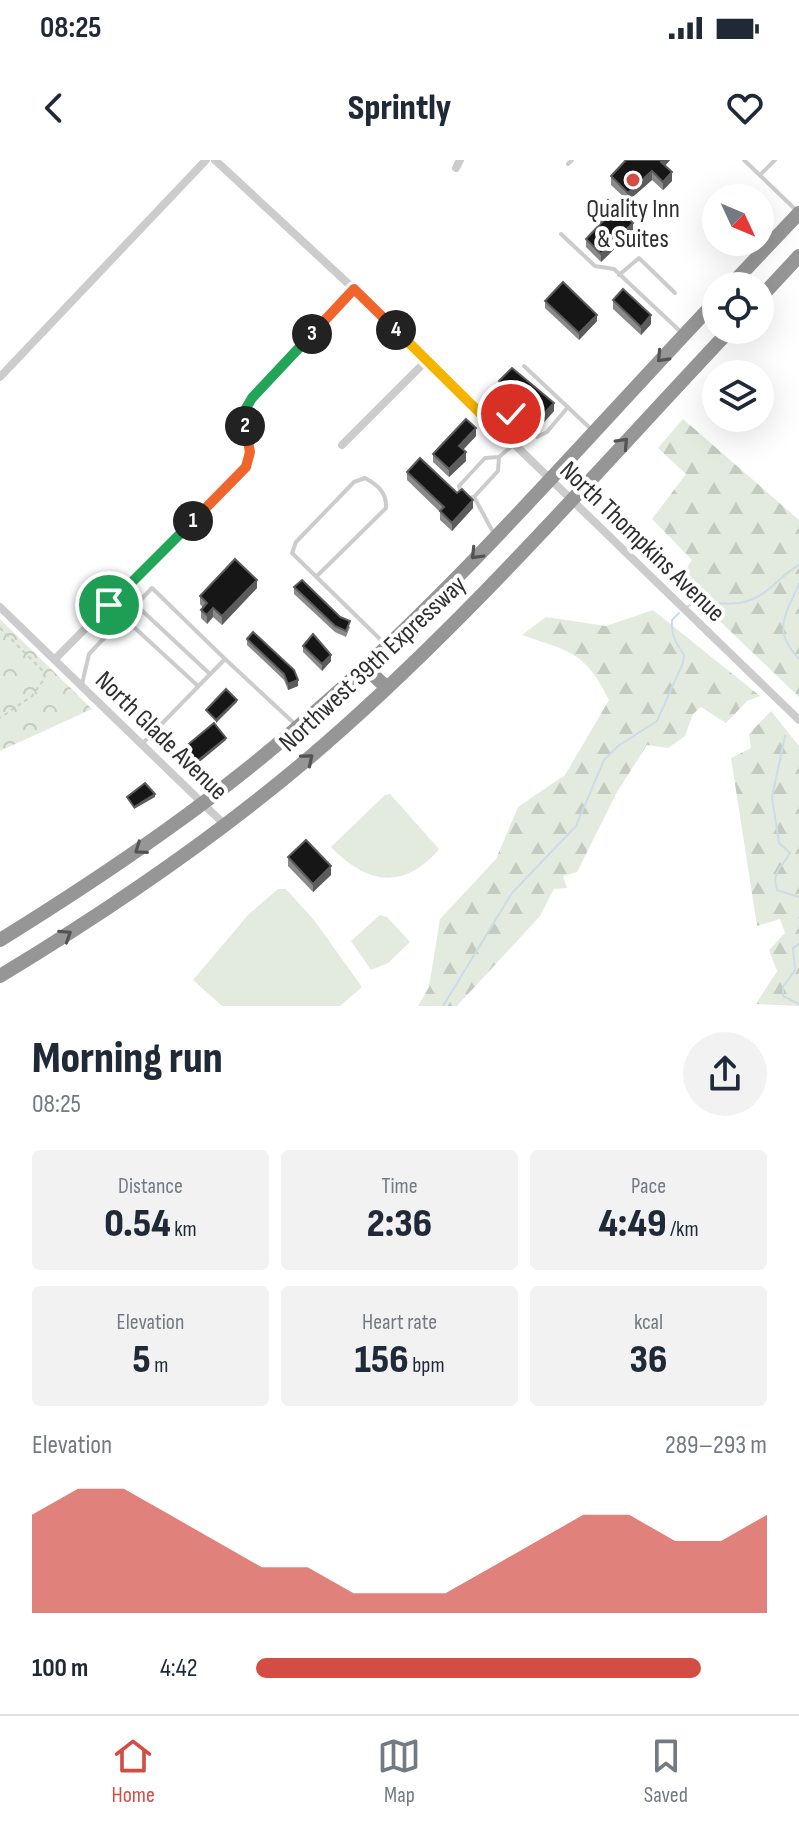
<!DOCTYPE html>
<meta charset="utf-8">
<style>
body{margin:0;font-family:"Sofia Sans Condensed",sans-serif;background:#f2f2f3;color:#1f2937;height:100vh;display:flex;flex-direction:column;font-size:30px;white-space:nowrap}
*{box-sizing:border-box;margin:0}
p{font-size:26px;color:#747a83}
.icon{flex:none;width:44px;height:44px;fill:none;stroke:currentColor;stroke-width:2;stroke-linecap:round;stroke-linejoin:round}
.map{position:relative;height:846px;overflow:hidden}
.panel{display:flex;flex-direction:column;background:#fff;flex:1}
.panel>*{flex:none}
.needle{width:52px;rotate:134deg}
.controls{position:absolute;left:702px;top:24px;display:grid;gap:16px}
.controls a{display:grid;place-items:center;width:72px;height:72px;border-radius:50%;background:#fff;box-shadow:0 8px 32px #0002;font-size:40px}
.pin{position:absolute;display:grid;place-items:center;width:68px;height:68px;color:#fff;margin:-34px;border:4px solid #fff;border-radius:50%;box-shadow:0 2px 8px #0007}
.km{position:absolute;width:40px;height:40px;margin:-20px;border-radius:50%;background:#222;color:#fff;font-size:22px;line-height:40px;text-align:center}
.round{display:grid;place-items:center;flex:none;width:84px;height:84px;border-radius:42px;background:#f2f2f3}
.summary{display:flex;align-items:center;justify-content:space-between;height:136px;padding:0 32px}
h1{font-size:44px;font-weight:800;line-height:60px}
.metrics{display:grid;grid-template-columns:repeat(3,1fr);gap:12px;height:136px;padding:8px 32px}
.metrics div{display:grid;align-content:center;border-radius:8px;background:#f2f2f3;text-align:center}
.metrics b{font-size:40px;font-weight:800}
.metrics small{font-size:22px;font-weight:400}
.metrics p{font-size:22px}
.chart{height:224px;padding:16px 32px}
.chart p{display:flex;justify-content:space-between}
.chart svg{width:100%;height:144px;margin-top:8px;fill:#d34d44;opacity:.7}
ul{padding:0 32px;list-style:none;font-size:26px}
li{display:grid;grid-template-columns:128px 96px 1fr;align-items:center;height:60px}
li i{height:20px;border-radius:10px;background:#d34d44}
.status{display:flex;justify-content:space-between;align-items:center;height:56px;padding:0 40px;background:#fff;direction:ltr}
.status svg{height:22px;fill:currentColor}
header{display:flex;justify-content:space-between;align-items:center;height:104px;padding:0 32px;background:#fff;font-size:36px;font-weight:800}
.tab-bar{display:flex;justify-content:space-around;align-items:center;height:112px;border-top:2px solid #e0e1e3;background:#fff;font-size:22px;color:#747a83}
.tab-bar a{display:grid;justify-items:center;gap:4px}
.tab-bar .on{color:#d34d44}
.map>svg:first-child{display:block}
.grass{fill:#e3ebde}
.forest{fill:url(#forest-firs)}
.park{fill:url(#park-crowns)}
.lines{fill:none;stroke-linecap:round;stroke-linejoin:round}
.stream{stroke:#cddae8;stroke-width:2}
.path{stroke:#ccc;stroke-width:2;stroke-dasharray:4 4;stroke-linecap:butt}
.lane{stroke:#ccc;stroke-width:4}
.street{stroke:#ccc;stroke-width:8}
.highway{stroke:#969696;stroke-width:14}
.wall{fill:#8a8a8a}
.shaded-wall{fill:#5c5c5c}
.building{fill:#161616;stroke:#5c5c5c;stroke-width:2}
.oneway{stroke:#535353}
.split-1-casing{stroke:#fff;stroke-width:16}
.split-2-casing{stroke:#fff;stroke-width:16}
.split-3-casing{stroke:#fff;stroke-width:16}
.split-4-casing{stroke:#fff;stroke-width:16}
.split-5-casing{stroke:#fff;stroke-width:16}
.split-6-casing{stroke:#fff;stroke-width:16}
.split-1{stroke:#22a559;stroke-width:10}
.split-2{stroke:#f0652b;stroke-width:10}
.split-3{stroke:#22a559;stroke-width:10}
.split-4{stroke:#f0652b;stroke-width:10}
.split-5{stroke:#f5b400;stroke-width:10}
.split-6{stroke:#f5b400;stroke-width:10}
.poi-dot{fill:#d34d44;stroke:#fff;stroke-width:3}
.labels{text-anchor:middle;stroke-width:8;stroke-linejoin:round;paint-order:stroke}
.poi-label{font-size:26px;fill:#2f2f2f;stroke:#fff}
.street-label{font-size:26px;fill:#2f2f2f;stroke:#fff}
</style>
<div class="status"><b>08:25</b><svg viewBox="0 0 49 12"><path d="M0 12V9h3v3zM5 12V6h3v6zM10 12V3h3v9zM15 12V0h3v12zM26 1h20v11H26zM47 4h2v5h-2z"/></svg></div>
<header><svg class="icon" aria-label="back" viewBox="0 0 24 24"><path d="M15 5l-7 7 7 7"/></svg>Sprintly<svg class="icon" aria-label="heart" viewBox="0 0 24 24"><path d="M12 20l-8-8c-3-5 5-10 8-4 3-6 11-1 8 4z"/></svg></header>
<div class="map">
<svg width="799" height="846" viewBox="0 0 799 846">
<defs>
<pattern id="forest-firs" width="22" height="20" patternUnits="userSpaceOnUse" patternTransform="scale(2)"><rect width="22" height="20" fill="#e3ebde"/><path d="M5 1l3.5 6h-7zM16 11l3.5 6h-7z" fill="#c3cabf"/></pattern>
<pattern id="park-crowns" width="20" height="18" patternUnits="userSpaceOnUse" patternTransform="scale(2)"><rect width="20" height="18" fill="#e3ebde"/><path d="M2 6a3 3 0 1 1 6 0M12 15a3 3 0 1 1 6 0" fill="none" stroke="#c3cabf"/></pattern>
</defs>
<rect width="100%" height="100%" fill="#fff"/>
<g class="grass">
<path d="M 390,634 L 439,689 C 404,731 366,724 331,687 L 385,635 Z"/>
<path d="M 278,729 L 286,729 L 314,760 L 362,827 L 340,846 L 222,846 L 193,820 L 248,755 Z"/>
<path d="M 380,755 L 387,757 L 410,782 L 388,803 L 371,810 L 351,781 Z"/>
</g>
<g class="forest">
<path d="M 683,259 L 799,360 L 799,537 L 678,421 L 692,400 L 652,359 L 686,314 L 658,288 Z"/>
<path d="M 653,450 L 760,536 L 747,541 L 726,563 L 701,547 L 693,554 L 685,576 L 668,588 L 647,585 L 617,632 L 577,712 L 563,716 L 567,728 L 554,729 L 540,756 L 457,846 L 418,846 L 429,827 L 440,759 L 496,699 L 518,647 L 565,615 L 609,540 C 585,491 570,492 522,475 L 546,457 L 606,466 Z"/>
<path d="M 771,551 L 799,586 L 799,846 L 756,844 L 777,811 L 769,790 L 785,773 L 780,759 L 757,766 L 731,598 L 751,588 L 749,574 Z"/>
</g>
<path class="park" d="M 0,459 L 92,549 L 0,591 Z"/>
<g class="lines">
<g class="stream">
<path d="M 799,424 C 785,456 772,470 799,499"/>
<path d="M 688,446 C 704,439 722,446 739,443 C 767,439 777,417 799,405"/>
<path d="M 785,576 L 772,637 L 779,683 L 790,693 C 782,708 771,711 777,730 L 799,737"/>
<path d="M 799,757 L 799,758"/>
<path d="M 799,784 L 793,788 L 795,810 L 783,827 L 783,836 L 799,844"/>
<path d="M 443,846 L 512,733 L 576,666 L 604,600 L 618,586 L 657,561 L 683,503 L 684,495 C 676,482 671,477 672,460 L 679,453"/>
</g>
<path class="path" d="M 0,468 L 44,512 L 45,518 L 32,536 L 0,558"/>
<g class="lane">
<path d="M 744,0 L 797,51"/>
<path d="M 568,4 L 572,0"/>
<path d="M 760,15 L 775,0"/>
<path d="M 561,74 L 595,106 L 614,109 L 682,173"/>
<path d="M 619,115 L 639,98 L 675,133"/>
<path d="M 524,206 L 591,269"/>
<path d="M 490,235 L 537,277 L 547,272 L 568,247"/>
<path d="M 501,271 L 513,256"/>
<path d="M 461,332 L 459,326 L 485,298 L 499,297 L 513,285"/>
<path d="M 474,337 L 493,372"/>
<path d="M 468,338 L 474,337 L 498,311 L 499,297"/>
<path d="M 317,416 L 386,348 C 387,333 378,325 365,318 L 354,322 L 296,382 L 292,393 L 385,484"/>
<path d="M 136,445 L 210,514"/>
<path d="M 124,458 L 198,526"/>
<path d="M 225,499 L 296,565"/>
<path d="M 82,524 L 89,494 L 152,428 L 225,499 L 142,584"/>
</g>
<g class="street">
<path d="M 215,0 L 354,129 L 799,560"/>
<path d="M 456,8 L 460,0"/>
<path d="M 0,217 L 206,0"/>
<path d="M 342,285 L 427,200"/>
<path d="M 0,447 L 225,665"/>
<path d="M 55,499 L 246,307 L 250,292 L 242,255 L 252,238 L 354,129"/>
</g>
<g class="highway">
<path d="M 730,126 L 799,53"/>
<path d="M 760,138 L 799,96"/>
<path d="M 365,507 L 387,528"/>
<path d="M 0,780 C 113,710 224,634 323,545 C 463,422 588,276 716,141"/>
<path d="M 0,816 C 114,747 224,672 324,585 C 470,458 598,310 730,170"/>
</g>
</g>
<g class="wall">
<path d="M 670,0 L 665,6 L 672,21 L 663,30 L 652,20 L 628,41 L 611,25 L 611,16 Z"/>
<path d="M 597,52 L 633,71 L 601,102 L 586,87 L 586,79 L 600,64 L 597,61 Z"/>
<path d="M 613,140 L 651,164 L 641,175 L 613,149 Z"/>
<path d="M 545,141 L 597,161 L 579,180 L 545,148 Z"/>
<path d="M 499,221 L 554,251 L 537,270 L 499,230 Z"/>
<path d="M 476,276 L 463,290 L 466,301 L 449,317 L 433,302 L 433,294 Z"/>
<path d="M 407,312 L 457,333 L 473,348 L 452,371 L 440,360 L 440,352 L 407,320 Z"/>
<path d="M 294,427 L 350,467 L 346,477 L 335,472 L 294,434 Z"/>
<path d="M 257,428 L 222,465 L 213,457 L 207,464 L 201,458 L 201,450 L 203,448 L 200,444 L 200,436 Z"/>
<path d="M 247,479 L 298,526 L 288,530 L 284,520 L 247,485 Z"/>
<path d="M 303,486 L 331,501 L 322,511 L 303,492 Z"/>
<path d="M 288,697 L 331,715 L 313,732 L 288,706 Z"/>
</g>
<g class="shaded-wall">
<path d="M 663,0 L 670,0 L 661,10 L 661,2 Z"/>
<path d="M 652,11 L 652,20 L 628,41 L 628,33 Z"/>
<path d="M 672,12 L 672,21 L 663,30 L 663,22 Z"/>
<path d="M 633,63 L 633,71 L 601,102 L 601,94 Z"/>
<path d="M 597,155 L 597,161 L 579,180 L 579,173 Z"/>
<path d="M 651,155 L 651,164 L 641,175 L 641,167 Z"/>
<path d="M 554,243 L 554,251 L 537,270 L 537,261 Z"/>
<path d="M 476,268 L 476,276 L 459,294 L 459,286 Z"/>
<path d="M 466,292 L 466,301 L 449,317 L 449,309 Z"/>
<path d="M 473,340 L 473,348 L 452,371 L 452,363 Z"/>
<path d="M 257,420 L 257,428 L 222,465 L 222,456 Z"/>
<path d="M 213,448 L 213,457 L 207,464 L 207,455 Z"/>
<path d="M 331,495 L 331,501 L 322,511 L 322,504 Z"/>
<path d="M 298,520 L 298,526 L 288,530 L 288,524 Z"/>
<path d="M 237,540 L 237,542 L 216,563 L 216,560 Z"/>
<path d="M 226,578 L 226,580 L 191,609 L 191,606 Z"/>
<path d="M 155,634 L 155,637 L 134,649 L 134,647 Z"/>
<path d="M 331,706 L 331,715 L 313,732 L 313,724 Z"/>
</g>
<g class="building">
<path d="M 626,0 L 663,0 L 661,2 L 672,12 L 663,22 L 652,11 L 628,33 L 611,16 Z"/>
<path d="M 608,40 L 633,63 L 601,94 L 586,79 L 604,60 L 597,52 Z"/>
<path d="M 563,122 L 597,155 L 579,173 L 545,141 Z"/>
<path d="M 623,129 L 651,155 L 641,167 L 613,140 Z"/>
<path d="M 512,208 L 554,243 L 537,261 L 499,221 Z"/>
<path d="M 466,259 L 476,268 L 459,286 L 466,292 L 449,309 L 433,294 Z"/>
<path d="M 420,298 L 457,333 L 462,329 L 473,340 L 452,363 L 440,351 L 444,347 L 407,312 Z"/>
<path d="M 235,399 L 257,420 L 222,456 L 213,448 L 207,455 L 201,450 L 207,443 L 200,436 Z"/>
<path d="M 302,420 L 340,457 L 350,461 L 346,471 L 335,466 L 294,427 Z"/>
<path d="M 253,472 L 294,510 L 298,520 L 288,524 L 284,514 L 247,479 Z"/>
<path d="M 313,474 L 331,495 L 322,504 L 303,486 Z"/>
<path d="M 226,529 L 237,540 L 216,560 L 206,550 Z"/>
<path d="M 214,563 L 226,578 L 191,606 L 179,592 Z"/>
<path d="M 145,623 L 155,634 L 134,647 L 127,637 Z"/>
<path d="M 306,680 L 331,706 L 313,724 L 288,697 Z"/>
</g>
<defs><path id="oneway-chevron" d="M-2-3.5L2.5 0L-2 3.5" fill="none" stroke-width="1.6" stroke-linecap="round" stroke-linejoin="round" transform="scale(2)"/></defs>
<g class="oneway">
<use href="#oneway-chevron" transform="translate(662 197) rotate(133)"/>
<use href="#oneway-chevron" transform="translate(623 283) rotate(-47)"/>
<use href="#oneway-chevron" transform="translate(476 394) rotate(134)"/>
<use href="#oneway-chevron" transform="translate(308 599) rotate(-40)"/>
<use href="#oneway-chevron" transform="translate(140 689) rotate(145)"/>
<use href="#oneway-chevron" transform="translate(66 775) rotate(-33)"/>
</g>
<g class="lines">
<defs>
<path id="split-1" d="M 109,445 L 193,361"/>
<path id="split-2" d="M 193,361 L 246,307 L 250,292 L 245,266"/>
<path id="split-3" d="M 245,266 L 242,255 L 252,238 L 312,174"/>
<path id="split-4" d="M 312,174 L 354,129 L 396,170"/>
<path id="split-5" d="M 396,170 L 480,253"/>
<path id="split-6" d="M 480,253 L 499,272 L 511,254"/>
</defs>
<use href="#split-1" class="split-1-casing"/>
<use href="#split-2" class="split-2-casing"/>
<use href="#split-3" class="split-3-casing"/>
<use href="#split-4" class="split-4-casing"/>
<use href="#split-5" class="split-5-casing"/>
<use href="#split-6" class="split-6-casing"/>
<use href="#split-1" class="split-1"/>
<use href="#split-2" class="split-2"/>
<use href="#split-3" class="split-3"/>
<use href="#split-4" class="split-4"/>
<use href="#split-5" class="split-5"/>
<use href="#split-6" class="split-6"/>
</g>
<circle class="poi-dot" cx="633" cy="20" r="8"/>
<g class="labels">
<g class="poi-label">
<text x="633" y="57">Quality Inn<tspan x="633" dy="30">&amp; Suites</tspan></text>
</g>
<g class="street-label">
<text transform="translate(643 381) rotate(44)" y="9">North Thompkins Avenue</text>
<text transform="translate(372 503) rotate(-43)" y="9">Northwest 39th Expressway</text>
<text transform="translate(162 575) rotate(44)" y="9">North Glade Avenue</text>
</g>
</g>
</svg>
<div class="controls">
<a><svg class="needle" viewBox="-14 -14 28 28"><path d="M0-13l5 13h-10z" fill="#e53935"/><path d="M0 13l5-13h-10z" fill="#747a83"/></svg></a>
<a><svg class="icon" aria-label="locate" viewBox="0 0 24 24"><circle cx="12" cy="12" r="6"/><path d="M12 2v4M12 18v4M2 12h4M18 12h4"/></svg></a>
<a><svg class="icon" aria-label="layers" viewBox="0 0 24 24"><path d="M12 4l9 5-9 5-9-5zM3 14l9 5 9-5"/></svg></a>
</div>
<div class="pin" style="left:109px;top:445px;background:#1e9e55"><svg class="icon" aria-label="arrive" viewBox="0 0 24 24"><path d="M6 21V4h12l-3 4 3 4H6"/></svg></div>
<div class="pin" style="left:511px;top:254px;background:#d93025"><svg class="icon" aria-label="check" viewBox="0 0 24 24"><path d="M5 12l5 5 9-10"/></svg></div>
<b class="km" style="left:193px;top:361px">1</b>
<b class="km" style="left:245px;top:266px">2</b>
<b class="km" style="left:312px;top:174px">3</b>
<b class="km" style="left:396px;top:170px">4</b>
</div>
<section class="panel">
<div class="summary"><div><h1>Morning run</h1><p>08:25</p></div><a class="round"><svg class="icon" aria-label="share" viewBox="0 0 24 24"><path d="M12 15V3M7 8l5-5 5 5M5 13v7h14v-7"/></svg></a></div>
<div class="metrics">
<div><p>Distance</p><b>0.54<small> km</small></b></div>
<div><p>Time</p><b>2:36</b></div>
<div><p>Pace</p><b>4:49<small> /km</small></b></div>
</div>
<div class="metrics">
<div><p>Elevation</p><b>5<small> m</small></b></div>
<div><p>Heart rate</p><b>156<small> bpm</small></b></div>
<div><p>kcal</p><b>36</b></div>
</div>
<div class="chart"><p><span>Elevation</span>289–293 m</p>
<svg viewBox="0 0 160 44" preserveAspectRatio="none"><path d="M0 44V14L10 6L20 6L30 14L40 22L50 30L60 30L70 38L80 38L90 38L100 30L110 22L120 14L130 14L140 22L150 22L160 14V44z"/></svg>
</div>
<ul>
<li><b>100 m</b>4:42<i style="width:87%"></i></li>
</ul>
</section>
<nav class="tab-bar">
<a class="on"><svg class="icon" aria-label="home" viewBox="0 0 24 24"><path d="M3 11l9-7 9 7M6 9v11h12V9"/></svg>Home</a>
<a><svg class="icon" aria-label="map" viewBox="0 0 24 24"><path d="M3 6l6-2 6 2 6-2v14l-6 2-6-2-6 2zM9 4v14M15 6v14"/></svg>Map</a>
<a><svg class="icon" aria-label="saved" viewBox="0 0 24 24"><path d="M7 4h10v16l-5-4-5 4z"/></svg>Saved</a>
</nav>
